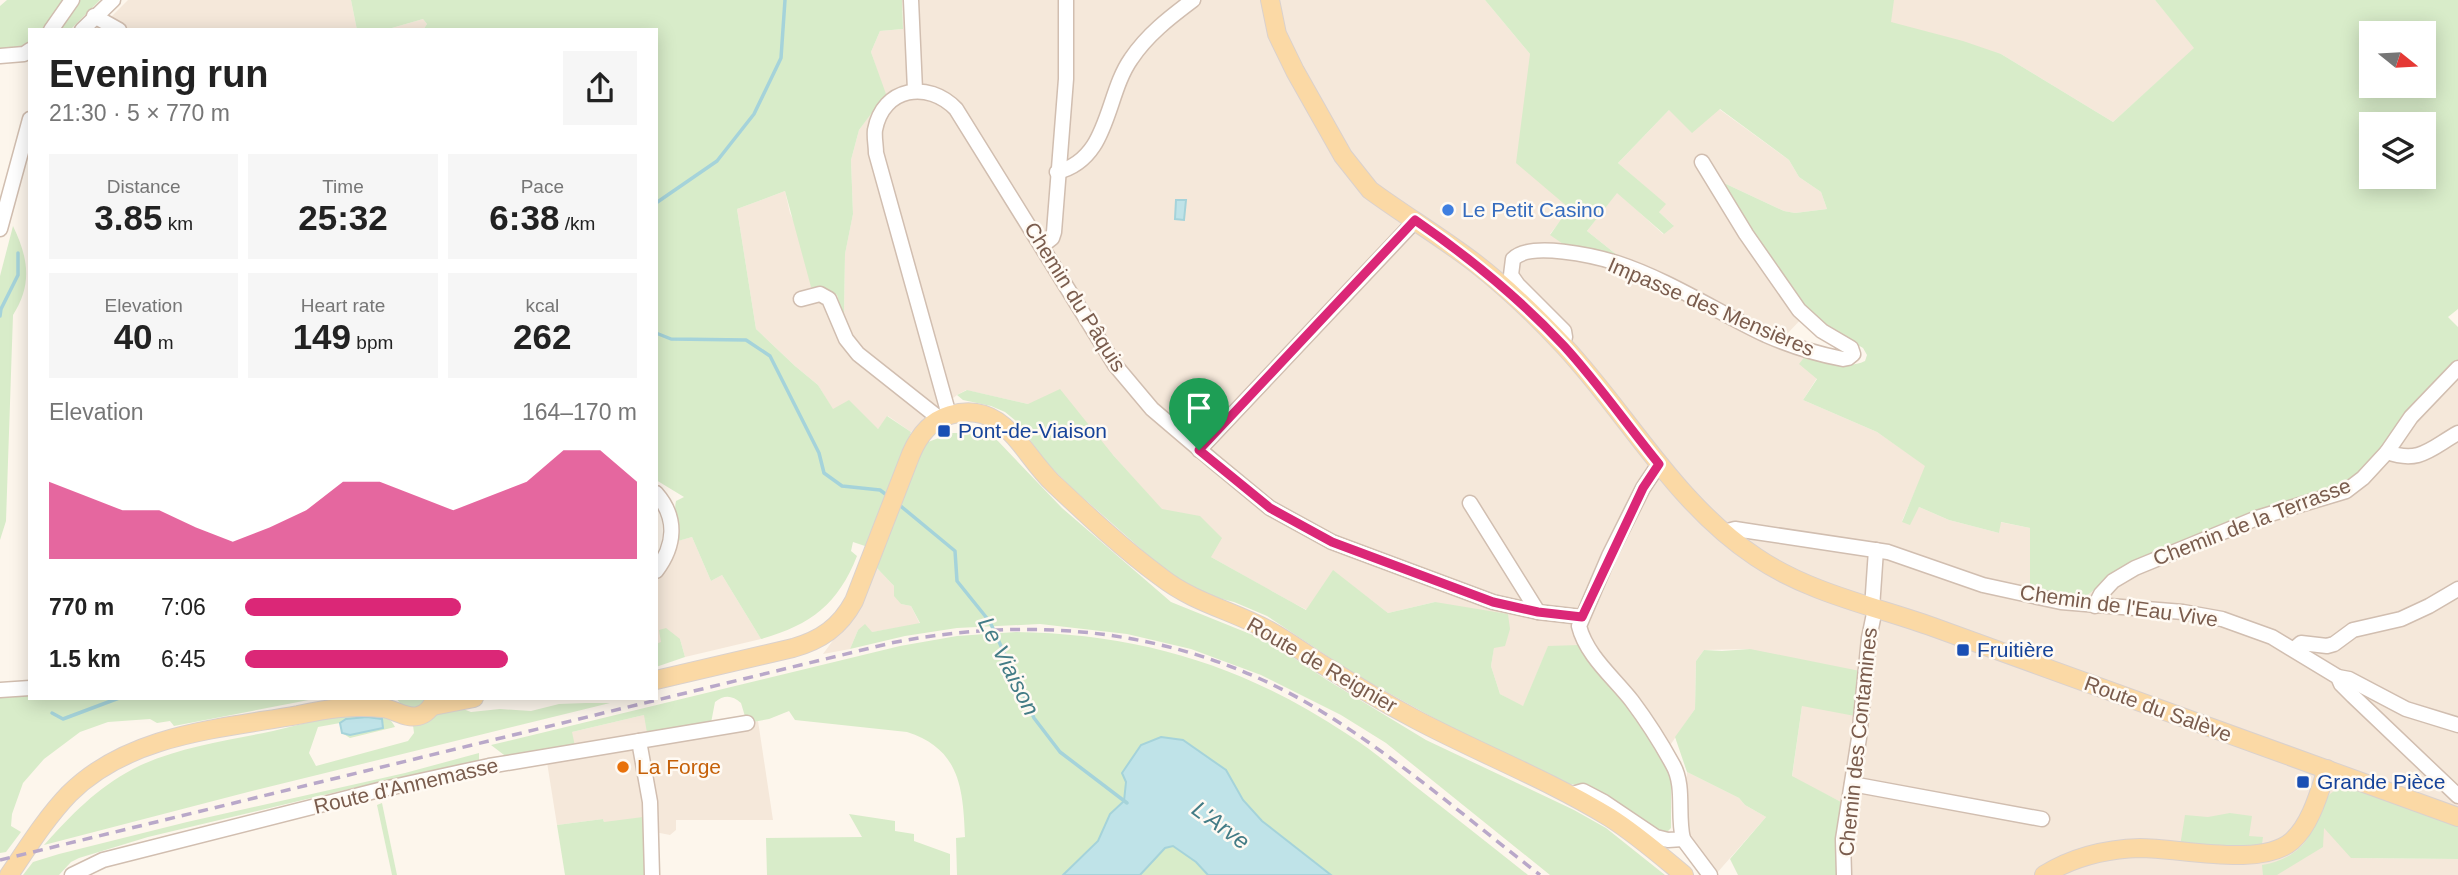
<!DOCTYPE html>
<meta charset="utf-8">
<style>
body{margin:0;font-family:Helvetica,sans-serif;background:#f6f6f6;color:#222;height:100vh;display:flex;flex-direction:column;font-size:26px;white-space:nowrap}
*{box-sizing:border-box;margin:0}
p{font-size:23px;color:#767676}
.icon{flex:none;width:38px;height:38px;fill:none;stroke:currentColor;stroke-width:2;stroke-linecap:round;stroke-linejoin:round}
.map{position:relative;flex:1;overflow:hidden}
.sheet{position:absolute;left:28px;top:28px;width:630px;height:672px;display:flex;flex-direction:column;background:#fff;border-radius:0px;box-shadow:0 4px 18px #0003}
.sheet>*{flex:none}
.needle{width:46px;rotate:108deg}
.buttons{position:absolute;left:2359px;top:21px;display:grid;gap:14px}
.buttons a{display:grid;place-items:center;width:77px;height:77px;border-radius:0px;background:#fff;box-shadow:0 4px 18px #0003;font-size:35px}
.pin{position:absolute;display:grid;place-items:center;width:60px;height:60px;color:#fff;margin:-72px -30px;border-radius:50% 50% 50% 0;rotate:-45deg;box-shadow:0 0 7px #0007}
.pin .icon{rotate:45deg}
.round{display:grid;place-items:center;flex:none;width:74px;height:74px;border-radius:0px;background:#f6f6f6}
.headline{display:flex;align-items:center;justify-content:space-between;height:119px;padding:0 21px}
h1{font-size:38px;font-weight:600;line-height:52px}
.stats{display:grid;grid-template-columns:repeat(3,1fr);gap:10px;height:119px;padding:7px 21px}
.stats div{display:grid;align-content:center;border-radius:0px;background:#f6f6f6;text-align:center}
.stats b{font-size:35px;font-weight:600}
.stats small{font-size:19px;font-weight:400}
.stats p{font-size:19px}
.chart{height:196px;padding:14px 21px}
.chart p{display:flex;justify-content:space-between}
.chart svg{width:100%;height:126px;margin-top:7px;fill:#db2777;opacity:.7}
ul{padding:0 21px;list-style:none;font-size:23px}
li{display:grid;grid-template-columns:112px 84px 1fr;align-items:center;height:52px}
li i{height:18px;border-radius:9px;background:#db2777}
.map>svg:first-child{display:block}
.residential{fill:#f5e8da}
.green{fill:#d8ecc9;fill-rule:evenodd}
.water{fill:#bfe3e8;stroke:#a5d3da;stroke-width:2}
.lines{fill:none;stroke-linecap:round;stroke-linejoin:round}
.stream{stroke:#a5d3da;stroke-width:3.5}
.minor-casing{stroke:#d1beb0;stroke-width:17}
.major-casing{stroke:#dad1cd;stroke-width:20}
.minor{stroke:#fff;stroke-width:14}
.major{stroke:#fbd9a5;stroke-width:18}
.rail{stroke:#b9a8c9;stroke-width:3.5;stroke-dasharray:10 7;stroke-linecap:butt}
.route-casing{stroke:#fff;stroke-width:14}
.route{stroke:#db2777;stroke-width:9}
.shop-dot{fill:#3f7fe0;stroke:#fffaf3;stroke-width:2.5}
.transit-dot{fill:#1a4fb4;stroke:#fffaf3;stroke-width:2.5}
.food-dot{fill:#e8710a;stroke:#fffaf3;stroke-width:2.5}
.labels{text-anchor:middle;stroke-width:5;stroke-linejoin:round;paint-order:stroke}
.shop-label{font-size:21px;fill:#366cbe;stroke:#fffaf3;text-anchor:start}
.street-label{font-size:21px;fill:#7a5c4d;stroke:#fffaf3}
.transit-label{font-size:21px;fill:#164399;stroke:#fffaf3;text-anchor:start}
.food-label{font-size:21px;fill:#c56008;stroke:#fffaf3;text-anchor:start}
.water-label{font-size:23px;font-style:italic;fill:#437c86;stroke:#fffaf3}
</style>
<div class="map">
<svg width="2458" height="875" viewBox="0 0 2458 875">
<rect width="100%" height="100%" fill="#fdf6ec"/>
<g class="residential">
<path d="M 128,0 L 351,0 L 357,30 L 98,30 Z"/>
<path d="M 902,0 L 1485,0 L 1530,54 L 1570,209 L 1550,234 L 1617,255 L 1587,231 L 1617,192 L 1663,234 L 1673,225 L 1658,211 L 1665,204 L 1618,163 L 1669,110 L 1719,109 L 1789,160 L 1799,177 L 1821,192 L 1827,209 L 1795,213 L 1784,211 L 1726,184 L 1808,312 L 1784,337 L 1812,348 L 1817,378 L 1803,400 L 1877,432 L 1926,466 L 1902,521 L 1919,507 L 1949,520 L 1999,533 L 2000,522 L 2030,528 L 2030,588 L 2085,597 L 2128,564 L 2220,525 L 2341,485 L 2458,360 L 2458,827 L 2383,799 L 2351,858 L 2458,859 L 2458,875 L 1839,875 L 1843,803 L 1792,777 L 1802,706 L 1750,649 L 1704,650 L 1696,661 L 1695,709 L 1662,757 L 1548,647 L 1523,707 L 1500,694 L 1491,666 L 1494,647 L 1435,602 L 1388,613 L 1333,571 L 1307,610 L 1293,603 L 1211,557 L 1162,510 L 1113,455 L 1028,404 L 966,390 L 957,395 L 911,432 L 888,416 L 878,429 L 833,410 L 818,385 L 795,366 L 756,329 L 737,209 L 785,191 L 790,213 L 826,289 L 837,295 L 841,313 L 844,313 L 845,254 L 853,214 L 851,160 L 859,130 L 885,94 L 871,52 L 880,31 L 903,29 Z"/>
<path d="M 1617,0 L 2155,0 L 2195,48 L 2113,122 L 2001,54 Z"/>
<path d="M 423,19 L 427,24 L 423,30 L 385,30 Z"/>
<path d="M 692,537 L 711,581 L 722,575 L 761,639 L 685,657 L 680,639 L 656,644 L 656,557 L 662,545 Z"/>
<path d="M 875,566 L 894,586 L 901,604 L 911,606 L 920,624 L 872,632 L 858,630 L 850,649 L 823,654 L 856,609 Z"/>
<path d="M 644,715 L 697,732 L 758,721 L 773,820 L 676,820 L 676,830 L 670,835 L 604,822 L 603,819 L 557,825 L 546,756 L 572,732 Z"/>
<path d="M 1687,772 L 1739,798 L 1745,805 L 1766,817 L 1716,874 L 1691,838 L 1686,822 L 1685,803 Z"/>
</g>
<g class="green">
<path d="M 7,0 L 66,0 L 44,30 L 30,30 L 29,45 L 22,49 L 0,51 L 0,6 Z"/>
<path d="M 75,0 L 100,0 L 70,30 L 56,30 Z"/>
<path d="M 351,0 L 902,0 L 903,29 L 880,31 L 871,52 L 886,94 L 859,130 L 851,160 L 853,214 L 845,254 L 844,314 L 842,313 L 837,295 L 826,289 L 811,287 L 785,191 L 737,209 L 756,329 L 795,366 L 818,385 L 833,409 L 849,400 L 878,429 L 887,416 L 911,432 L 868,547 L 853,542 L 851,551 L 857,556 C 838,604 811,625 761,639 L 722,575 L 711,581 L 692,537 L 678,541 C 679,527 673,513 676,501 L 684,497 L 656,480 L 656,30 L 423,30 L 427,24 L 423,19 L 385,30 L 357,30 Z"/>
<path d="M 1485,0 L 1894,0 L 1891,22 L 1963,41 L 2001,54 L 2113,122 L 2194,48 L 2155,0 L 2458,0 L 2458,309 L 2448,317 L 2458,327 L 2458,360 L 2408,413 L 2383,449 L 2362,470 L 2341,485 L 2220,525 L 2128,564 L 2085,597 L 2030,589 L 2030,528 L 2001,522 L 1999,533 L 1949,520 L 1919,507 L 1910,525 L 1902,522 L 1925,466 L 1877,432 L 1803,400 L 1817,379 L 1799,364 L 1806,355 C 1825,360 1847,370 1865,361 L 1867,355 L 1863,348 L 1817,320 L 1796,297 L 1723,188 L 1726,184 L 1784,211 L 1795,213 L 1827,209 L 1821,192 L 1799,177 L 1789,160 L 1720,109 L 1692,133 L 1669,110 L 1618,163 L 1666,204 L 1659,212 L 1674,226 L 1664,234 L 1617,193 L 1587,231 L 1617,255 L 1614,259 L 1566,246 L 1550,235 L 1569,208 L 1516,163 L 1530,54 ZM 2371,33 L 2424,33 L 2424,86 L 2371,86 ZM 2371,124 L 2424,124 L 2424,177 L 2371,177 Z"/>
<path d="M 13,226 C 28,257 33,284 13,315 L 6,521 L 0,540 L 0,276 Z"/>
<path d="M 1060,389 L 1113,455 L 1162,509 L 1200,516 L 1222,538 L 1211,557 L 1306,610 L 1333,570 L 1388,613 L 1435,602 L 1508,614 L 1510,629 L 1505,646 L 1494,648 L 1491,666 L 1500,694 L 1523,706 L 1548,646 L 1579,645 L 1645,728 L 1671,775 L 1671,828 L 1668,831 L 1660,831 L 1583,785 L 1564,784 L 1461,733 L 1356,675 L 1267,616 L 1234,602 L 1206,595 L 1183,583 L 1158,564 L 1072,488 L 1047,463 L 1016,421 L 1005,412 L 991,406 L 963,400 L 957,395 L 967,390 L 1028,404 Z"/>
<path d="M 952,433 L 969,433 L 996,439 L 1062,508 L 1171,602 L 1270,642 L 1327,680 L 1426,740 L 1574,810 L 1606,828 L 1665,875 L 1550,875 L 1386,743 L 1341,715 L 1261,675 L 1191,649 L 1127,634 L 1040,624 L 957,628 L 905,636 L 850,649 L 858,630 L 865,624 L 872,632 L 920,623 L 911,606 L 901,604 L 894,596 L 894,586 L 875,566 L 919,453 L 928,442 Z"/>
<path d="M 666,628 L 680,639 L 685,657 L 656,667 L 656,644 L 661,642 L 659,630 Z"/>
<path d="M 1016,632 C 1140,634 1243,665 1347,734 C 1371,749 1393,768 1415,786 C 1452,815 1490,845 1528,875 L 1331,875 L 1262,821 L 1243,800 L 1226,770 L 1183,740 L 1172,738 L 1126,782 L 1124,801 L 1110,814 L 1098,841 L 1063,875 L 957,875 L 956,838 L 965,837 C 963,788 960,749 907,732 L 795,720 L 789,711 L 769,719 L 747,723 L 741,703 C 732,695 724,695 715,702 L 711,723 L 648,739 L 644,715 L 572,732 L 576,751 L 508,758 L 491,745 L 900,646 L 957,636 Z"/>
<path d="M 1750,649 L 1860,671 L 1855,716 L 1802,706 L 1792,776 L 1843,803 L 1839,875 L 1738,875 L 1730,859 L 1766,817 L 1745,805 L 1739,798 L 1687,772 L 1675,737 L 1695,709 L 1696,661 L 1704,650 L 1722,651 Z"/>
<path d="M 30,693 L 30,698 L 319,698 L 174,726 L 170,721 L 157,723 L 150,719 L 108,722 L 80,732 L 44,759 L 23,783 L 12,814 L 11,826 L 21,832 L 6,852 L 0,853 L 0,695 L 16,696 Z"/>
<path d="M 396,698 L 429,698 L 418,709 L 403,707 Z"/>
<path d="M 586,703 L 610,703 L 248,792 L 44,845 C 71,815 97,788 133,769 C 176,747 226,741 273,731 C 305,724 340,712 373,714 C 383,715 391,718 395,727 L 350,738 L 342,733 L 340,723 L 318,727 L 309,753 L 316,766 L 408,741 L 414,733 L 413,725 L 439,712 L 458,707 L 471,712 L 500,709 L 531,711 L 559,704 Z"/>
<path d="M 479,753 L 479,762 L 353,788 L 148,837 L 79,858 L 71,862 L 59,875 L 23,875 L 33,862 L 59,854 L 187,822 L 405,773 Z"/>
<path d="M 2354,787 L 2458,827 L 2458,859 L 2351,858 L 2324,828 L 2323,847 L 2277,875 L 2263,875 L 2262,865 C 2281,862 2299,853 2309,836 C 2322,814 2320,785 2354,787 Z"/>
<path d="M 382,803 L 397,875 L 392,875 L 377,805 Z"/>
<path d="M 2230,813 L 2252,816 L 2249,836 L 2263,837 L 2261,851 L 2180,846 L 2185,815 L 2208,817 Z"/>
<path d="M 849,814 L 895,821 L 895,831 L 914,834 L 914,841 L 950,854 L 950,875 L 767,875 L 766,838 L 862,837 Z"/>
<path d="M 651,816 L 652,875 L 565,875 L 557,825 L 603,819 L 604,822 Z"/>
<path d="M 1173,846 L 1196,862 L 1208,875 L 1140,875 L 1165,848 Z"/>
</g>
<g class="water">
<path d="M 1176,200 L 1186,200 L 1184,220 L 1175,219 Z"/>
<path d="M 367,717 L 382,719 L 383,728 L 350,735 L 342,733 L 340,723 L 346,719 Z"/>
<path d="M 1161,737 L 1183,740 L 1226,770 L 1243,800 L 1262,821 L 1331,875 L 1208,875 L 1196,862 L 1173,846 L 1165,848 L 1140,875 L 1063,875 L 1098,841 L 1110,814 L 1124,801 L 1126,782 L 1122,773 L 1141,745 Z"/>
</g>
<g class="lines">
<g class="stream">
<path d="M 656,203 L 717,161 L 754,114 L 781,58 L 785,0"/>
<path d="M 0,316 L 1,309 L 18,275 L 18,253"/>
<path d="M 656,333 L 671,339 L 746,340 L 770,356 L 819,453 L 824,473 L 842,486 L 880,490 L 888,496"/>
<path d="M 897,503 L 955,551 L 957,581 L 990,622 L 1034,718 L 1060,752 L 1127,803"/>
<path d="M 52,713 L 63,719 L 119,698"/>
</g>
<defs>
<g id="minor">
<path d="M 911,0 L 915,90"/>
<path d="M 94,16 L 119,30"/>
<path d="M 51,30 L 72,0"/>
<path d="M 82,30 L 113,0"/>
<path d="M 0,56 L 24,54 L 30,50"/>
<path d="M 1057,172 C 1110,159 1105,96 1131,59 C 1147,35 1169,18 1193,0"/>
<path d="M 0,229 L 30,119"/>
<path d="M 1043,245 L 1052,238 L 1054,232 L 1066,79 L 1066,0"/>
<path d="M 801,299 L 820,294 L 829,299 L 846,339 L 858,354 L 940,419"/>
<path d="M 1560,342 L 1565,337 L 1564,331 L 1518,285 L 1511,275 L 1513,259 C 1530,241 1595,256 1617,263 C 1669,280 1717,312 1766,335 C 1791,346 1817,354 1843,359 L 1848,358 L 1853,354 L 1851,348 L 1822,331 L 1799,310 L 1746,234 L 1702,162"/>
<path d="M 949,415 L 876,153 C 876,145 874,137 875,130 C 883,87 928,80 956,109 L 1115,365 L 1152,409 L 1213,461 L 1270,508 L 1332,542 L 1493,602 L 1538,612 L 1582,617"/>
<path d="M 1199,450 L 1415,221"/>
<path d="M 2387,452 C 2420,464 2431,448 2458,433"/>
<path d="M 656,493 C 678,518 675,546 656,571"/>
<path d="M 1470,503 L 1538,612"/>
<path d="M 1724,532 L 1735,529 L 1888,552 L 1983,585 L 2061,602 L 2183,612 L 2222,619 L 2272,637 L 2338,677 L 2341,684 L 2353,696 L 2458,796"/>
<path d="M 2095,606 L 2101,594 L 2113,581 L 2135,568 L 2257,518 L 2346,491 L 2363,478 L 2387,452 L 2411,417 L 2458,368"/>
<path d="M 1872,608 L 1876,550"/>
<path d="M 2294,649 L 2301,643 L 2327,646 L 2334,644 L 2353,630 L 2401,619 L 2429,606 L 2458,589"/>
<path d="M 2338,677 L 2349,679 L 2406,709 L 2458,725"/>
<path d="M 0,690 L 30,688"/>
<path d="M 639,741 L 650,802 L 652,875"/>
<path d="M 1852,784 L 2042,819"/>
<path d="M 1569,795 L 1583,791 L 1604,802 L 1656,837 L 1668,840 L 1683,839 C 1677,815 1685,786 1673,765 C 1661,743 1647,721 1632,701 C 1614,678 1586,655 1579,626 L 1609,556 L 1643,488 L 1659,464"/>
<path d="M 1683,839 L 1710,875"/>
<path d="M 72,875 L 103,860 L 379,790 L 489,766 L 747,723"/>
<path d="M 1844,875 L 1843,839 L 1859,738 L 1869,638 L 1875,609"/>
</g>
<g id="major">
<path d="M 1270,0 L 1277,34 L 1295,71 L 1343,156 L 1370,190 C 1404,215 1441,237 1475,263 C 1506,287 1537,317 1564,346 C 1629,416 1675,503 1756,557 C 1809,593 1874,606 1933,627 L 2458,817"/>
<path d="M 656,680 L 793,648 C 821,640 840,627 854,601 L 911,454 C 919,435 930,421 950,415 C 1004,399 1022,454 1053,483 C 1087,515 1123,549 1161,577 C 1194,603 1234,611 1270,631 C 1290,642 1308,656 1328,668 C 1356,686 1385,703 1415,719 C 1479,753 1547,779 1609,817 C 1636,834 1660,855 1684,875"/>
<path d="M 433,706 L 474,698"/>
<path d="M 9,875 C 28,847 46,818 69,794 C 129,734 219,729 298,715 C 327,709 352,705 382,708 C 395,709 405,719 418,716 C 427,714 432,707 436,698"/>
<path d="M 2044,875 C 2073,857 2106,849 2140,848 C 2181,848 2261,868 2292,841 C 2311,824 2319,793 2327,769"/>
</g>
</defs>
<use href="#minor" class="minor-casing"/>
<use href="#major" class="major-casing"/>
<use href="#minor" class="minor"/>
<use href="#major" class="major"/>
<path class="rail" d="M 0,860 L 891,643 C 1042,613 1192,631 1324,713 C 1400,760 1469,820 1540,875"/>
</g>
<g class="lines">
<defs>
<path id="route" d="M 1415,220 C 1469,257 1519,298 1564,346 C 1598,383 1627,425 1659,464 L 1643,488 L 1582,617 L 1538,612 L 1493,602 L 1332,542 L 1270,508 L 1199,450 Z"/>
</defs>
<use href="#route" class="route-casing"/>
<use href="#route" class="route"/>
</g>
<circle class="shop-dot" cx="1448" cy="210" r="7"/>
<g class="transit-dot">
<rect x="937" y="424" width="14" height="14" rx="3.5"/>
<rect x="1956" y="643" width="14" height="14" rx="3.5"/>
<rect x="2296" y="775" width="14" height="14" rx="3.5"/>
</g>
<circle class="food-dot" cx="623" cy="767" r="7"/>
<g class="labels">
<g class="shop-label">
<text x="1462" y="217">Le Petit Casino</text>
</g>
<g class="street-label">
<text transform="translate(1075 297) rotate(58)" y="7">Chemin du Pâquis</text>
<text transform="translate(1711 307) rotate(23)" y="7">Impasse des Mensières</text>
<text transform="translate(2252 522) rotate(-21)" y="7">Chemin de la Terrasse</text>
<text transform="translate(2119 606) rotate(8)" y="7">Chemin de l'Eau Vive</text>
<text transform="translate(1322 665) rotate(30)" y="7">Route de Reignier</text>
<text transform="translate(2158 709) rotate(20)" y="7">Route du Salève</text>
<text transform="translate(1858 742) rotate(-84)" y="7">Chemin des Contamines</text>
<text transform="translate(406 786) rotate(-13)" y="7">Route d'Annemasse</text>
</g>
<g class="transit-label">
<text x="958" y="438">Pont-de-Viaison</text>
<text x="1977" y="657">Fruitière</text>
<text x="2317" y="789">Grande Pièce</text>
</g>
<g class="food-label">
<text x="637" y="774">La Forge</text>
</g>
<g class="water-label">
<text transform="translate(1009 666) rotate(63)" y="8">Le Viaison</text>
<text transform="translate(1221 825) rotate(36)" y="8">L'Arve</text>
</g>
</g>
</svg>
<div class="buttons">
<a><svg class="needle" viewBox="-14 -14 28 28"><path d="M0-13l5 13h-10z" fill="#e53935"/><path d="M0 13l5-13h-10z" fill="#767676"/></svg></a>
<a><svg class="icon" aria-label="layers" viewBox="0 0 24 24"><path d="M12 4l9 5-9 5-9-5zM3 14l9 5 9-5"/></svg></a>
</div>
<div class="pin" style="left:1199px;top:450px;background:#1e9e55"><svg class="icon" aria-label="arrive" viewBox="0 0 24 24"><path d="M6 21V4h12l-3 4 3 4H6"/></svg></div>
<section class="sheet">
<div class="headline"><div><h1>Evening run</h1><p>21:30 · 5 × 770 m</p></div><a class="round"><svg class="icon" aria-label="share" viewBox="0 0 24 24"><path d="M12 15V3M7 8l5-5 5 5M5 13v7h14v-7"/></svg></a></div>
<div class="stats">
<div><p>Distance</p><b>3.85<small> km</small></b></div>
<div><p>Time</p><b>25:32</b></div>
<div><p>Pace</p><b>6:38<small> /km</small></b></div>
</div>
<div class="stats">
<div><p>Elevation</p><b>40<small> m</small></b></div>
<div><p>Heart rate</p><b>149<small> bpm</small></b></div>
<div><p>kcal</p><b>262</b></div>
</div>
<div class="chart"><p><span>Elevation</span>164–170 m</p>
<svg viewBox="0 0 160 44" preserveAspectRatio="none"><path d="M0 44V17L10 22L20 27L30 27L40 33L50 38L60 33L70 27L80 17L90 17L100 22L110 27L120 22L130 17L140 6L150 6L160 17V44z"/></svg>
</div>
<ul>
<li><b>770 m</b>7:06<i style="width:55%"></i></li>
<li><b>1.5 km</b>6:45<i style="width:67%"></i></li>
</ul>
</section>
</div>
